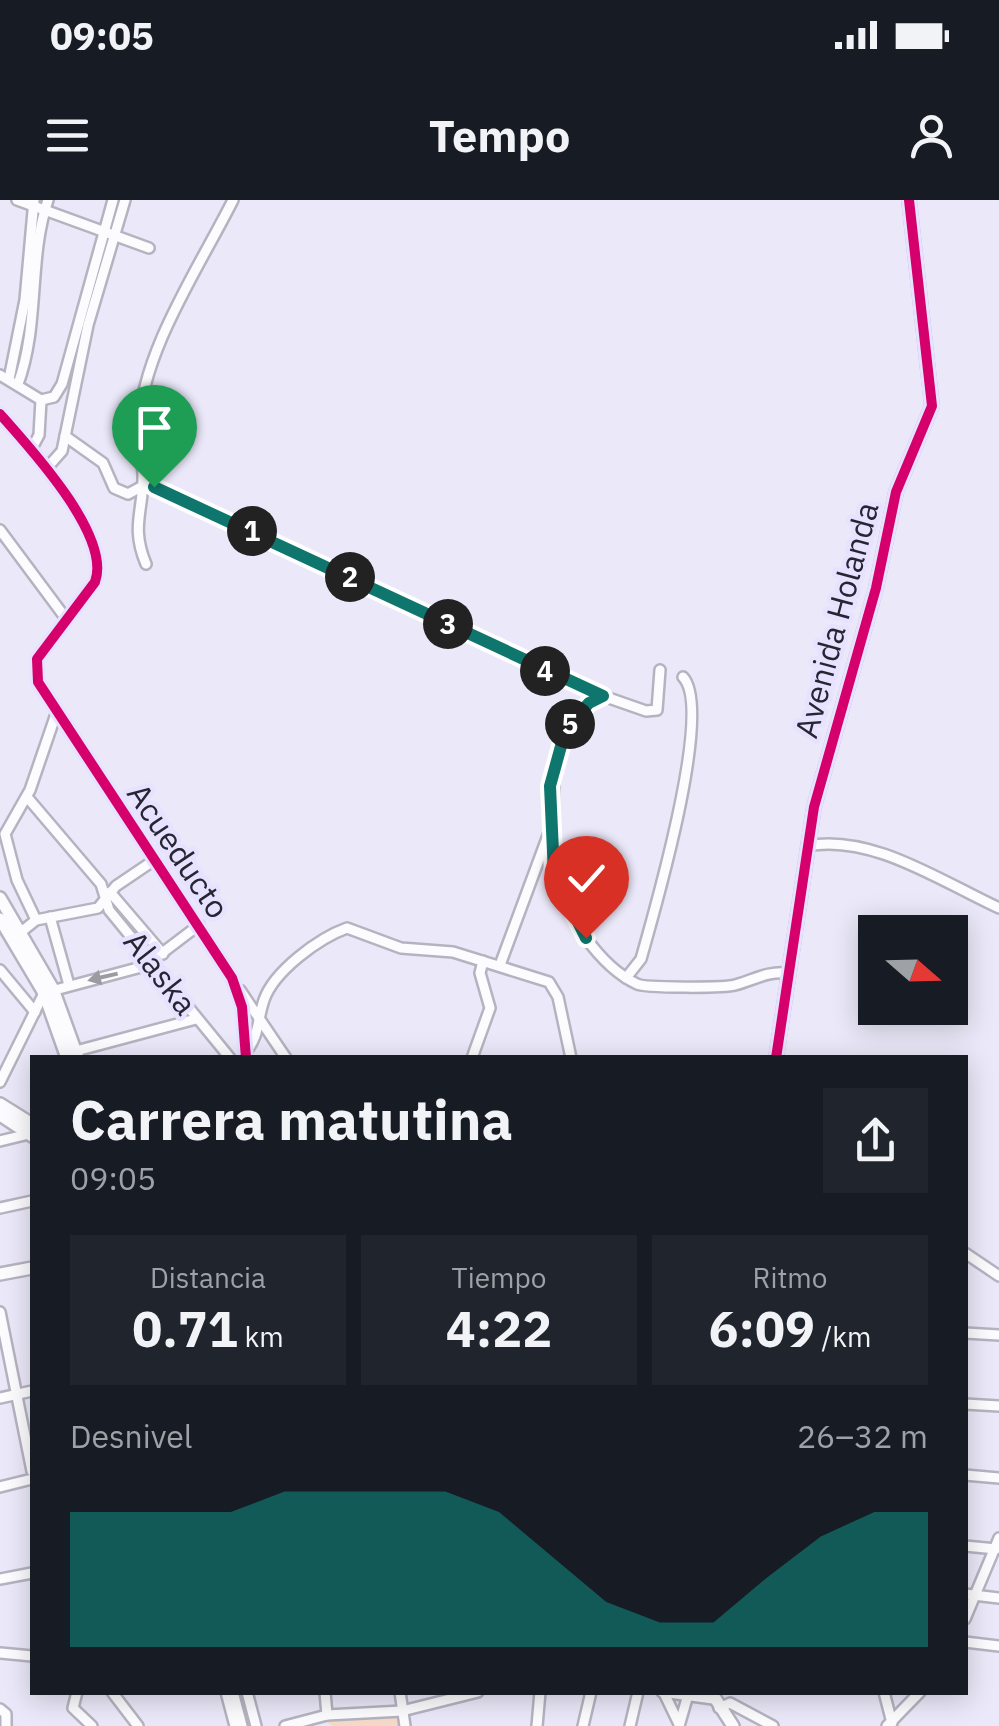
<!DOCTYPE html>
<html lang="es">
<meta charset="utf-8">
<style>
body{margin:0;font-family:"IBM Plex Sans",sans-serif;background:#20242c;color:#f1f3f6;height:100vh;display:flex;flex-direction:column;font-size:38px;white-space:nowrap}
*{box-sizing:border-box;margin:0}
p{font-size:32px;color:#9ea1a6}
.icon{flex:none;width:55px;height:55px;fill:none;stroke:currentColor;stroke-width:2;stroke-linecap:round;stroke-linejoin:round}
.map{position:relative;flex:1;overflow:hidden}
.drawer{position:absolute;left:30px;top:855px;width:938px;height:640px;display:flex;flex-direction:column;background:#171b24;border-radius:0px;box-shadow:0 5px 25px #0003}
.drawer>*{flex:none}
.needle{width:65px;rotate:110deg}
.tools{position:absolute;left:858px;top:715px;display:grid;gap:20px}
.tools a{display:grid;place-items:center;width:110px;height:110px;border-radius:0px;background:#171b24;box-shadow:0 5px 25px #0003;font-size:50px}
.pin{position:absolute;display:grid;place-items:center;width:85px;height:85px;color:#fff;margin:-102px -42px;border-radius:50% 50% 50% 0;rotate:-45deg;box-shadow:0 0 10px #0007}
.pin .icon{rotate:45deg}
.km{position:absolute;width:50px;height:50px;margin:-25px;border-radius:50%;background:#222;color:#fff;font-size:28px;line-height:50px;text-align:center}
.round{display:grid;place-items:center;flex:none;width:105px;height:105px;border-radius:0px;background:#20242c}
.headline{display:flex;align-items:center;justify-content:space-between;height:170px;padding:0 40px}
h1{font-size:55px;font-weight:700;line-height:75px}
.metrics{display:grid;grid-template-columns:repeat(3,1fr);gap:15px;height:170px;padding:10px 40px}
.metrics div{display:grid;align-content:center;border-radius:0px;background:#20242c;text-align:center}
.metrics b{font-size:50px;font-weight:700}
.metrics small{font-size:28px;font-weight:400}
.metrics p{font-size:28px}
.chart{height:280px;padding:20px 40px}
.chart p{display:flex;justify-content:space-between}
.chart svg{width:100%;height:180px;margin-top:10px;fill:#0f766e;opacity:.7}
.status{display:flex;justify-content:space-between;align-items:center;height:70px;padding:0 50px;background:#171b24;direction:ltr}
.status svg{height:28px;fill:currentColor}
header{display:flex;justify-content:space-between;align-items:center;height:130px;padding:0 40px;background:#171b24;font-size:45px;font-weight:700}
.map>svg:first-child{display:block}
.green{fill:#f5d9c9}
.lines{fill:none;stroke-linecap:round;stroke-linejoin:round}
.street-casing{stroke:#b6b3c1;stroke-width:14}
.secondary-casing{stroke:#b6b3c1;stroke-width:16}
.street{stroke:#fcfcfe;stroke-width:9}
.secondary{stroke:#fcfcfe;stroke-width:11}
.cycleway-casing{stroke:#e6e2ff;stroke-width:16}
.cycleway{stroke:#d6006c;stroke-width:10}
.oneway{fill:#9c9ba2}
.route-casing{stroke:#fff;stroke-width:20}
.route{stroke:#0f766e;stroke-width:12}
.labels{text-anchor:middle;stroke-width:9;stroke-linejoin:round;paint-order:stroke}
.street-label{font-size:32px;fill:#272532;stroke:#e6e2ff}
</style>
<div class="status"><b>09:05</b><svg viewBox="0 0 49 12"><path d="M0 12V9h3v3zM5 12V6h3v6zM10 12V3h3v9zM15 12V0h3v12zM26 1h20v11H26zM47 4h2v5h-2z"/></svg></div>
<header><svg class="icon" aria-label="menu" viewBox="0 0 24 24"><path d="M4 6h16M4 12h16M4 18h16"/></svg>Tempo<svg class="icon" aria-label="person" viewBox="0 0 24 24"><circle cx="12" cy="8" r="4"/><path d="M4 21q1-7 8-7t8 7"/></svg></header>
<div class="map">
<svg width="999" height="1526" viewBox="0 0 999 1526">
<rect width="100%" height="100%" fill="#ebe8f9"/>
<path class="green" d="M 396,1515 L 398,1526 L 332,1526 L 327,1522 Z"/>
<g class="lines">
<defs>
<g id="street">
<path d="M 17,0 L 149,48"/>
<path d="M 0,175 L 41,200 L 39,235 L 31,250"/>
<path d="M 9,179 L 25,100 L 34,0"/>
<path d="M 18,184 C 40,124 28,59 48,0"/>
<path d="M 41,200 L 54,197 L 62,184 L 113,0"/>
<path d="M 0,214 C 30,248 112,336 95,382 L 37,459 L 38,482 L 232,778 L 242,807 L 246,858"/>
<path d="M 65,236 L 103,263 L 114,288 L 128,294 L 141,287 L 164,291 L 586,490 L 646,511 L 657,510 L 660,470"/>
<path d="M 46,269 L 62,251 L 88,125 L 125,0"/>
<path d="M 0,330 L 67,420"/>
<path d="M 146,364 C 130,326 144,310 143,274 C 142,258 138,243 139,227 C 141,153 200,66 233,0"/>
<path d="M 603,496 C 553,521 553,574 553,622 C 553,640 550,659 555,676 C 566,715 599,766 637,784 C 644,788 725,788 735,785 C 754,780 767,771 787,773"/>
<path d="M 27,597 L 101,684 L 109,710 L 230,858"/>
<path d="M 807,646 C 871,633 942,682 999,708"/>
<path d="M 110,692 L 163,754"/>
<path d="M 50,717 L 69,785"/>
<path d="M 36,720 L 17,680 L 5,634 L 30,590 L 56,514"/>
<path d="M 21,732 L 36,720 L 98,708 L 116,686 L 153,661"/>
<path d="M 500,765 L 550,630"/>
<path d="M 0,770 L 35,812"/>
<path d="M 626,778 L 641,759 C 654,712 714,510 683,477"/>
<path d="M 240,790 L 286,858"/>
<path d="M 76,851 L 196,819"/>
<path d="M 246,852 C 260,834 257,820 264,800 C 274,771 319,738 347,728 L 401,748 L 453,752 L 549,782 L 558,797 L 571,858"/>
<path d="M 472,858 L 490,808 L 480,773 L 483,761"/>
<path d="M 0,882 L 44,793 L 145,766 L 199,725"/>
<path d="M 0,941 L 29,934"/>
<path d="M 0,1008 L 32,1001"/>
<path d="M 965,1053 L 999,1076"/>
<path d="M 0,1112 L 32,1271"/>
<path d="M 965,1133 L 999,1135"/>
<path d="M 0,1198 L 32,1191"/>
<path d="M 965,1204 L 999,1206"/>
<path d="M 965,1275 L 999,1278"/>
<path d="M 0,1287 L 32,1279"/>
<path d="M 965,1346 L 996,1349"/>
<path d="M 0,1379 L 32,1373"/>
<path d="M 965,1394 L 999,1398"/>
<path d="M 965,1419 L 999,1338"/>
<path d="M 965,1442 L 999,1446"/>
<path d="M 0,1453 L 32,1456"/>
<path d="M 77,1492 L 73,1508 L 92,1526"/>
<path d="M 112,1492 L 138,1526"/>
<path d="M 226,1492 L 235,1526"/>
<path d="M 247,1492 L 256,1526"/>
<path d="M 325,1492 L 327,1515"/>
<path d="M 400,1492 L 405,1526"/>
<path d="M 662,1492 L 713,1499"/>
<path d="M 884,1492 L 892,1523"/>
<path d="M 664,1493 L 678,1522"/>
<path d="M 719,1508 L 730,1503 L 773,1526"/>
<path d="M 0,1509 L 6,1514 L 6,1526"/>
<path d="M 285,1526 L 327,1515 L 402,1511 L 478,1492"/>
<path d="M 537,1526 L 540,1492"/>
<path d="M 583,1526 L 591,1492"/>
<path d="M 630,1526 L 638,1492"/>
<path d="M 679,1526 L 688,1495"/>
<path d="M 887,1526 L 920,1492"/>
</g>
<g id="secondary">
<path d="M 0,698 L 53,789 L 78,858"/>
<path d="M 0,719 L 44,793 L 67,858"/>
<path d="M 776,858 L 814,607 L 876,388 L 896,292 L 932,206 L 909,0"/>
<path d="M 0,904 L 32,924"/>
<path d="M 0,915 L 32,936"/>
<path d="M 0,1074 L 32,1068"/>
<path d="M 232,1492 L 241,1526"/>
<path d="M 711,1492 L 733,1526"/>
</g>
</defs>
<use href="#street" class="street-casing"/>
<use href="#secondary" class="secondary-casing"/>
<use href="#street" class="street"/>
<use href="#secondary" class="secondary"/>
<defs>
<g id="cycleway">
<path d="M 0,214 C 30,248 112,336 95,382 L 37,459 L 38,482 L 232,778 L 242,807 L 246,858"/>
<path d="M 776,858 L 814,607 L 876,388 L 896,292 L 932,206 L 909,0"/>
</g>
</defs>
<use href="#cycleway" class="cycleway-casing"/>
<use href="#cycleway" class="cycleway"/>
</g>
<defs><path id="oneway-solid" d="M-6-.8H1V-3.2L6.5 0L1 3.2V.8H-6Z" transform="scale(2.5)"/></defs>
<use class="oneway" href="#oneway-solid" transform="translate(103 777) rotate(167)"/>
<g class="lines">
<defs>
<path id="route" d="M 154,287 L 603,496 L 589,503 L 566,528 L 550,586 L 554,674 L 586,738"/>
</defs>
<use href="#route" class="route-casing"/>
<use href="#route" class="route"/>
</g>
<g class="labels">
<g class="street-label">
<text transform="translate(837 420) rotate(-75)" y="11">Avenida Holanda</text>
<text transform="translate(178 651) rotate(56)" y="11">Acueducto</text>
<text transform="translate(160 773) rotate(52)" y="11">Alaska</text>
</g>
</g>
</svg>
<div class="tools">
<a><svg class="needle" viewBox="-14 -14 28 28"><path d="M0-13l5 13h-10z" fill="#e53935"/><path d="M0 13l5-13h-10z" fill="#9ea1a6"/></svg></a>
</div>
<div class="pin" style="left:154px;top:287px;background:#1e9e55"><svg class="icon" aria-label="arrive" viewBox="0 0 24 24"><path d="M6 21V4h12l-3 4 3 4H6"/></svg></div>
<div class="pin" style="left:586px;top:738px;background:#d93025"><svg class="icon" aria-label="check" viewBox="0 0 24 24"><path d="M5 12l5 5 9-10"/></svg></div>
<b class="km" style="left:252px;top:331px">1</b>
<b class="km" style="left:350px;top:377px">2</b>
<b class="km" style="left:448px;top:424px">3</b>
<b class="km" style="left:545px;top:471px">4</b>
<b class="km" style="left:570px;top:524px">5</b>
<section class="drawer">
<div class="headline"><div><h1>Carrera matutina</h1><p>09:05</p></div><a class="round"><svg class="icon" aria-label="share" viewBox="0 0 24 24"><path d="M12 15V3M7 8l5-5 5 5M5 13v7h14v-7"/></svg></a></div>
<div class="metrics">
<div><p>Distancia</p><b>0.71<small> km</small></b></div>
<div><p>Tiempo</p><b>4:22</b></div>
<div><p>Ritmo</p><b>6:09<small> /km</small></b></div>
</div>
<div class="chart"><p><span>Desnivel</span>26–32 m</p>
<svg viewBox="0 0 160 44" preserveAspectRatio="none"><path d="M0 44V11L10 11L20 11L30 11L40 6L50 6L60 6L70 6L80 11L90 22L100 33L110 38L120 38L130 27L140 17L150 11L160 11V44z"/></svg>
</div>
</section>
</div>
